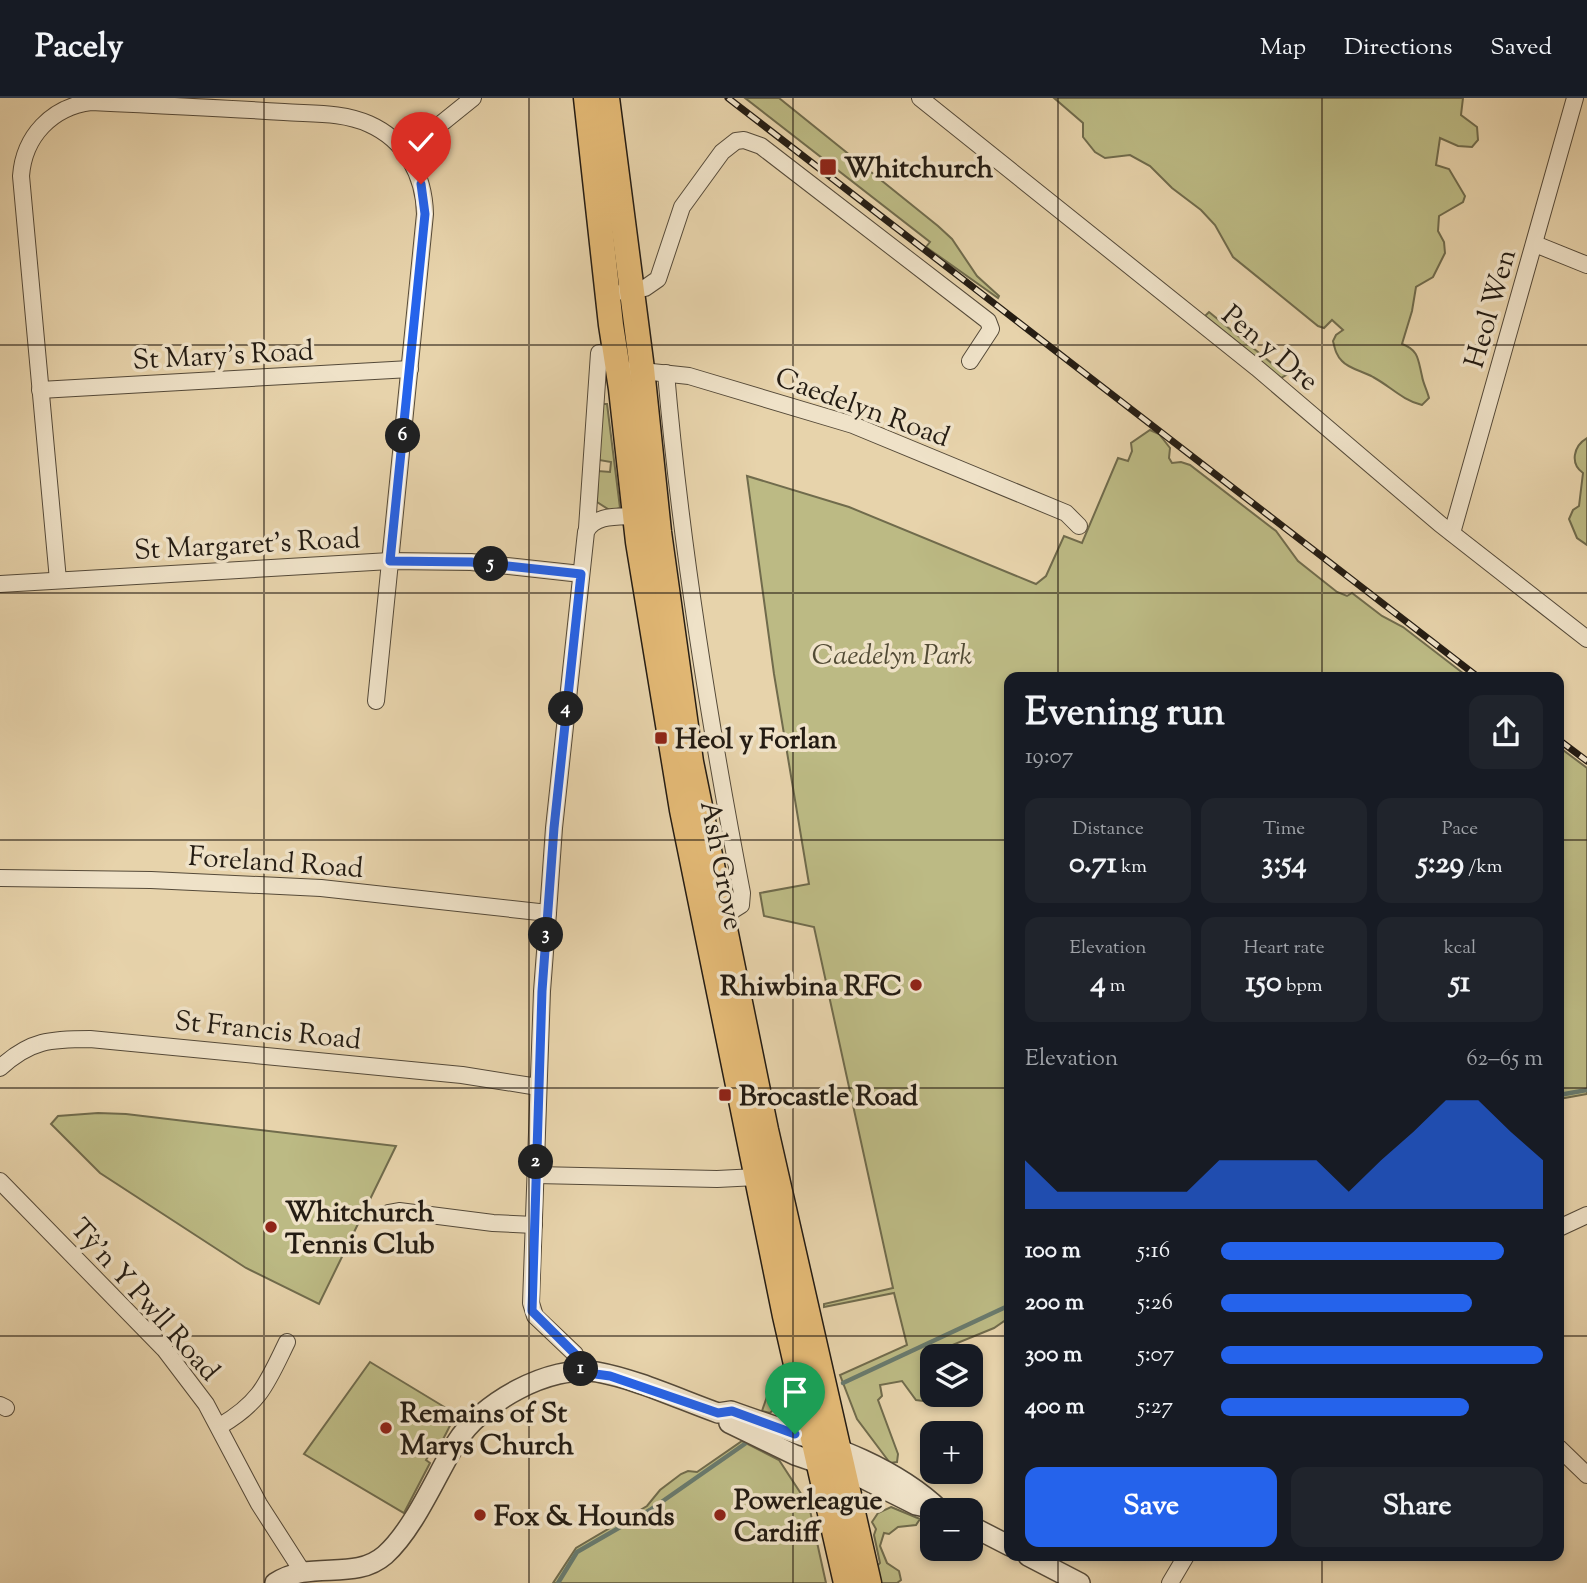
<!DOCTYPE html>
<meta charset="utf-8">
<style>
body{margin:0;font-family:"Sorts Mill Goudy",serif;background:#20242c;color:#f1f3f6;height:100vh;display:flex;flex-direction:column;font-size:26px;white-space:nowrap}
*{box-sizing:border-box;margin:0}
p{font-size:23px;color:#9ea1a6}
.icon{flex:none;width:38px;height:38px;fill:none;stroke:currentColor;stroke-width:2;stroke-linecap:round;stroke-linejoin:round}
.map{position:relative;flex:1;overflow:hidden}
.drawer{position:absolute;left:1004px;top:574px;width:560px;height:889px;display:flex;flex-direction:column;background:#171b24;border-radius:14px;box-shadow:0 4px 10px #0003}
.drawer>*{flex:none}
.buttons{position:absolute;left:920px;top:1246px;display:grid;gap:14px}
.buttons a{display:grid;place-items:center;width:63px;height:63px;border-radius:14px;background:#171b24;box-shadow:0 4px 10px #0003;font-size:35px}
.pin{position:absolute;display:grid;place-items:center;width:60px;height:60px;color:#fff;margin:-72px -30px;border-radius:50% 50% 50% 0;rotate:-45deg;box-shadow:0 0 7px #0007}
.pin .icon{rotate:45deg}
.km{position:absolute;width:35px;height:35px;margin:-18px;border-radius:50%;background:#222;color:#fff;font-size:19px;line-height:35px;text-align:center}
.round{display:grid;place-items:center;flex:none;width:74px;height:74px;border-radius:14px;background:#20242c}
.head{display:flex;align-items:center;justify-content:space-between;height:119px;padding:0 21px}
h1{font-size:38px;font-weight:700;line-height:52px}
.metrics{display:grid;grid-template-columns:repeat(3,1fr);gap:10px;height:119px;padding:7px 21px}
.metrics div{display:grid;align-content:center;border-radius:14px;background:#20242c;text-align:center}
.metrics b{font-size:30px;font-weight:700}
.metrics small{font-size:19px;font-weight:400}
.metrics p{font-size:19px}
.chart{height:196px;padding:14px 21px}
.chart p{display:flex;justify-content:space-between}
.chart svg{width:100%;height:126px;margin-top:7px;fill:#2563eb;opacity:.7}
.action{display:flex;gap:14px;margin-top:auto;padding:14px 21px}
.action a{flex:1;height:80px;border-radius:14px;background:#2563eb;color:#fff;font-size:28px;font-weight:700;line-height:80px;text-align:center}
.action a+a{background:#20242c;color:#f1f3f6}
ul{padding:0 21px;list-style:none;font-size:23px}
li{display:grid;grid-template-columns:112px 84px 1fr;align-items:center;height:52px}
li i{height:18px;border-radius:9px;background:#2563eb}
header{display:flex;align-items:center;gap:42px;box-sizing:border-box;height:98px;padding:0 35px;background:#171b24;border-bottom:2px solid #363941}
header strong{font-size:33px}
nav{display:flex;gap:38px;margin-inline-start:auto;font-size:24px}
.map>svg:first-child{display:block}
.green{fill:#bcba84;stroke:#706b4c;stroke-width:2}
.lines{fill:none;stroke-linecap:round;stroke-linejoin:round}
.stream{stroke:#697a6d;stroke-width:4.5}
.minor-casing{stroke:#554a39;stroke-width:18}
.tertiary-casing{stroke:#554a39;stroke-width:22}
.trunk-casing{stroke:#241c13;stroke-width:27}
.minor{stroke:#efe2c8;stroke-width:16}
.tertiary{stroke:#efe2c8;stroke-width:19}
.trunk{stroke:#e4ba76;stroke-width:24}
.rail-casing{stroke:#241c13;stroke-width:7}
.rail{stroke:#efe2c8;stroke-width:4.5;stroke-dasharray:13;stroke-linecap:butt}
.route-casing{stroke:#fff;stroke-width:14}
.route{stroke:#2563eb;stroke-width:9}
.grid{fill:none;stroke:#241c13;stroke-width:2;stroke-opacity:0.55}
.poi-dot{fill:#8f2418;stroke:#efe2c8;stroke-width:2.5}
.labels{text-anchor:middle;stroke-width:7;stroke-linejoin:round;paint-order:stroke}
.poi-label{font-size:28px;font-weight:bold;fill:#241c13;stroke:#efe2c8;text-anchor:start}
.street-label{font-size:28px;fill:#241c13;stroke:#efe2c8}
.park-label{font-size:28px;font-style:italic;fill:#524b35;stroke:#efe2c8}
</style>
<header>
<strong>Pacely</strong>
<nav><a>Map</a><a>Directions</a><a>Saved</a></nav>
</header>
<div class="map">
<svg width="1587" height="1485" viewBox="0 0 1587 1485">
<rect width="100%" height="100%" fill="#e7d3ab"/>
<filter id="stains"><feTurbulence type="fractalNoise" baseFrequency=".00286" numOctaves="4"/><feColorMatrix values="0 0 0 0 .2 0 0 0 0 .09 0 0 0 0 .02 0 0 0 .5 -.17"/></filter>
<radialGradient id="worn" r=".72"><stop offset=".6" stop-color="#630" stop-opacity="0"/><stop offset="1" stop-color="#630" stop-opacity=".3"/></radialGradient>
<g class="green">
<path d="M 745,0 L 779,0 L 938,128 L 952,141 L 977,178 L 999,198 L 998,200 L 926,149 L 930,144 Z"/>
<path d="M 1054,0 L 1463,0 L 1461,17 L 1477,29 L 1478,42 L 1472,49 L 1458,48 L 1440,40 L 1436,67 L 1449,71 L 1465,98 L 1463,104 L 1439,118 L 1438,133 L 1444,144 L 1445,155 L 1433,179 L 1416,189 L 1412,213 L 1402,246 C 1419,252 1418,262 1422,278 C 1423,285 1427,292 1429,300 L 1422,307 C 1402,302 1390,288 1373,279 C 1363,273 1349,271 1342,263 C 1336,257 1335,251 1333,243 L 1336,237 L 1343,232 L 1332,222 L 1324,230 L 1318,228 L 1233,159 L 1215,127 L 1201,112 L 1172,90 L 1150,68 L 1130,57 L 1105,60 L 1095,54 L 1083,39 L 1083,25 Z"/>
<path d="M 1209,214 L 1286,277 L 1281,280 L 1205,218 Z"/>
<path d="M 602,306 L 607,306 L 620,410 L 611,413 L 597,404 L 598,373 L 610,374 L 611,364 L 599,362 Z"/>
<path d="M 1150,332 L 1159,336 L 1170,350 L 1169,360 L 1172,365 L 1181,364 L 1190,367 L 1276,433 L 1298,463 L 1337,494 L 1347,498 L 1352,495 L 1382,518 L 1403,529 L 1468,579 L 1010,579 L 1010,1219 L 994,1230 L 940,1252 L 933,1258 L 933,1287 L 923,1303 L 916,1302 L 902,1283 L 880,1287 L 882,1298 L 878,1302 L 898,1356 L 897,1364 L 890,1365 L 857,1321 L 840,1277 L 907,1247 L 894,1195 L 824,1209 L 824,1206 L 893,1190 L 814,829 L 764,818 L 760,795 L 809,786 L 774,576 L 747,378 L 849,409 L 1036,486 L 1046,478 L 1064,438 L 1082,445 L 1118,360 L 1128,363 L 1132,353 L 1131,345 Z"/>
<path d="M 1587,340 L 1587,447 L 1577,440 L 1569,421 L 1573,412 L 1579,408 L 1583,375 C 1570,366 1573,348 1587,340 Z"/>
<path d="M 1559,649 L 1587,670 L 1587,996 L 1559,1001 Z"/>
<path d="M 98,1015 L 126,1016 L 396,1048 L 319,1206 L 246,1170 L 100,1075 L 51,1026 L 58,1018 Z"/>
<path d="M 370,1264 L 456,1316 L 437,1353 L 433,1351 L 426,1362 L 430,1365 L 404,1415 L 304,1356 Z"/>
<path d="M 782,1275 L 787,1298 L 770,1315 L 762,1313 L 774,1278 Z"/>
<path d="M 742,1343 L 779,1362 L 809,1408 L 826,1485 L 553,1485 L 576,1450 L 647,1408 L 660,1392 L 681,1376 L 688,1373 L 697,1374 Z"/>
<path d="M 891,1409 L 920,1421 L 916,1427 L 898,1429 L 889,1436 L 884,1435 L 880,1448 L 887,1465 L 899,1473 L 901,1482 L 897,1485 L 877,1485 L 875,1470 L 880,1465 L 874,1437 L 876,1431 L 872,1424 L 878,1415 Z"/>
</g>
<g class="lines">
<g class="stream">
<path d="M 1559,997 L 1587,992"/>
<path d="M 843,1285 L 1010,1207"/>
<path d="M 558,1485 L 577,1454 L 650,1412 L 746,1345"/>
</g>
<defs>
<g id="minor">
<path d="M 920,0 L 1257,270 L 1440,426 L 1587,541"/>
<path d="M 406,54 L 473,0"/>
<path d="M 1535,146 L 1587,167"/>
<path d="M 623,194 L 645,190 L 658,181 L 682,109 L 722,54 L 736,43 L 744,42 L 761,48 L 988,223 L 991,231 L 970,263"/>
<path d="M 633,272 L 689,278 L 853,327 L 1066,415 L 1079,428"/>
<path d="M 666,275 C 681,450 709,623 742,795 L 741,807 L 733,812 L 722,815"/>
<path d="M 40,292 L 410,271"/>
<path d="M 587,430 L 599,255"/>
<path d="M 1452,435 L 1575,0"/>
<path d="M 58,482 L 21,78 C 24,38 52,9 91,4 C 156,7 220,10 284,14 C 312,16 343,14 369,26 C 405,42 424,76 425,116 L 376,603"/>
<path d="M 0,486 L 390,463 L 471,464 L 581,476"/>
<path d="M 0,780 L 151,782 L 321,790 L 548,815"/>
<path d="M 0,970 C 30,942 51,941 90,941 L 462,977 L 538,989"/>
<path d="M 536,1077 L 717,1081 L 757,1079"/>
<path d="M 0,1083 L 165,1252 L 206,1306 L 259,1406 L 302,1473"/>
<path d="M 388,1115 L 399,1113 L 493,1125 L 534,1127"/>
<path d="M 1559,1130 L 1587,1117"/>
<path d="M 581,1274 L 575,1256 L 535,1218 L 531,1205 L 542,893 L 548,815 L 554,730 L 586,434 C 594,416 619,419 636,418"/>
<path d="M 0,1307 L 6,1310"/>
<path d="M 220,1328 C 261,1304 267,1285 287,1244"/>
<path d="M 1559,1350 L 1587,1377"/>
<path d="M 1170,1485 L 1186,1458"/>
</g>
<g id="tertiary">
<path d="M 729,1325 L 795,1357 L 862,1380 L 916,1407 L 940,1412"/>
<path d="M 971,1428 L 1010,1448"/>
<path d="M 1028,1458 L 1080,1485"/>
<path d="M 275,1485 C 311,1461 354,1484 385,1457 C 414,1431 436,1378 456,1345 C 480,1305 550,1266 597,1274 C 636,1281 679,1301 718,1315 L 731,1313 C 802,1339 885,1359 940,1412"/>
</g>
<g id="trunk">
<path d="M 586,0 L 611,227 L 621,291 L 638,444 L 682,712 L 785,1218 L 846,1485"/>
<path d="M 607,0 L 642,271 L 659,434 L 691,664 L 766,1032 L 869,1485"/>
</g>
</defs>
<use href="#minor" class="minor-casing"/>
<use href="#tertiary" class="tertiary-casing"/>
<use href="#trunk" class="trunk-casing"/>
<use href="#minor" class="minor"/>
<use href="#tertiary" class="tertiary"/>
<use href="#trunk" class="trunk"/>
<defs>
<g id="rail">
<path d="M 728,0 L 1478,579"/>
<path d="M 1559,642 L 1587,663"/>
</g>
</defs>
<use href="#rail" class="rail-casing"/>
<use href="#rail" class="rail"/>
</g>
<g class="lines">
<defs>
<path id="route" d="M 421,86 L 425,116 L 390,463 L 471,464 L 581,476 L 554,730 L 542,893 L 532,1213 L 575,1256 L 581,1274 L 610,1278 L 718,1315 L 732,1313 L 795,1336"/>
</defs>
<use href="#route" class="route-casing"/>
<use href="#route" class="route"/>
</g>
<path class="grid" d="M 264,0 L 264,1485M 529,0 L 529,1485M 793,0 L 793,1485M 1058,0 L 1058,579M 1322,0 L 1322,579M 0,247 L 1587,247M 0,495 L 1587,495M 0,742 L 1010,742M 1559,742 L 1587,742M 0,990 L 1010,990M 1559,990 L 1587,990M 0,1238 L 1010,1238M 1559,1238 L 1587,1238M 1058,1458 L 1058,1485M 1322,1458 L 1322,1485"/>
<g class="poi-dot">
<rect x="819" y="60" width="18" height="18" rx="3.5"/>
<rect x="654" y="633" width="14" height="14" rx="3.5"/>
<circle cx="916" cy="887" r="7"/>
<rect x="718" y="990" width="14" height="14" rx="3.5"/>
<circle cx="271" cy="1129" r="7"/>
<circle cx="386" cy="1330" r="7"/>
<circle cx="480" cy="1417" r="7"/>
<circle cx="720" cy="1417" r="7"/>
</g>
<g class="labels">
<g class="poi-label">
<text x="844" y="79">Whitchurch</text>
<text x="675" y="650">Heol y Forlan</text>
<text x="902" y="897" text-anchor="end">Rhiwbina RFC</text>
<text x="739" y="1007">Brocastle Road</text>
<text x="285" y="1123">Whitchurch<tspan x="285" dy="32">Tennis Club</tspan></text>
<text x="400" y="1324">Remains of St<tspan x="400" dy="32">Marys Church</tspan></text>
<text x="734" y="1411">Powerleague<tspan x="734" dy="32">Cardiff</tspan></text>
<text x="494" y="1427">Fox &amp; Hounds</text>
</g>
<g class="street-label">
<text transform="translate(1489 210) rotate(-74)" y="10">Heol Wen</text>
<text transform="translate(1271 249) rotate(40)" y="10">Pen y Dre</text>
<text transform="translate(223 256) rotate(-3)" y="10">St Mary's Road</text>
<text transform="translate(863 308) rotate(20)" y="10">Caedelyn Road</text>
<text transform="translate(247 445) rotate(-3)" y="10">St Margaret's Road</text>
<text transform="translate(276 763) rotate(4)" y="10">Foreland Road</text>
<text transform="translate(723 767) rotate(79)" y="10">Ash Grove</text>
<text transform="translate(268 931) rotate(6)" y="10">St Francis Road</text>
<text transform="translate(146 1201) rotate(48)" y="10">Tŷ'n Y Pwll Road</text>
</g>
<g class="park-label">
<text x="892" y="566">Caedelyn Park</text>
</g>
</g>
<rect width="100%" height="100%" filter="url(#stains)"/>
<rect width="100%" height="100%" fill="url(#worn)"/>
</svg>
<div class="buttons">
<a><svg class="icon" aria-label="layers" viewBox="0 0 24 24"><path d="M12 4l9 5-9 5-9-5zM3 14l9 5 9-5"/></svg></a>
<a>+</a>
<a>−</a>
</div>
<div class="pin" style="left:795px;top:1336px;background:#1e9e55"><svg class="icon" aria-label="arrive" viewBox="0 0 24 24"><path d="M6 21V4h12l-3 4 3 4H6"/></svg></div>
<div class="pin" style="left:421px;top:86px;background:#d93025"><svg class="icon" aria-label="check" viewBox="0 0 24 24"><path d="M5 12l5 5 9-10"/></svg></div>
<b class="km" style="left:581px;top:1271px">1</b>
<b class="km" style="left:536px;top:1064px">2</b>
<b class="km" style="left:546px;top:837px">3</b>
<b class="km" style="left:566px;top:611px">4</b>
<b class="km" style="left:491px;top:466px">5</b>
<b class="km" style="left:403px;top:338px">6</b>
<section class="drawer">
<div class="head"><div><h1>Evening run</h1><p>19:07</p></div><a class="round"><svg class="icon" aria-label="share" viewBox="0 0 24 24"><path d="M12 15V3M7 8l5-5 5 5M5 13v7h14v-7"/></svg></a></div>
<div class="metrics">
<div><p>Distance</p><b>0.71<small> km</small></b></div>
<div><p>Time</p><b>3:54</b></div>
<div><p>Pace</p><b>5:29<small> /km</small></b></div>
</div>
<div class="metrics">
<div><p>Elevation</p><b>4<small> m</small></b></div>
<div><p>Heart rate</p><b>150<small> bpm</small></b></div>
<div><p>kcal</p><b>51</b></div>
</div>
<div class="chart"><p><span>Elevation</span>62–65 m</p>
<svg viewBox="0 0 160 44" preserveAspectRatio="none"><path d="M0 44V27L10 38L20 38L30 38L40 38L50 38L60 27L70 27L80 27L90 27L100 38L110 27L120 17L130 6L140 6L150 17L160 27V44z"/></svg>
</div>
<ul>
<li><b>100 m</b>5:16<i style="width:88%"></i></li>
<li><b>200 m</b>5:26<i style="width:78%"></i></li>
<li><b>300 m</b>5:07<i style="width:100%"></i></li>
<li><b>400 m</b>5:27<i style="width:77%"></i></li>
</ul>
<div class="action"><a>Save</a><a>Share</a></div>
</section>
</div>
